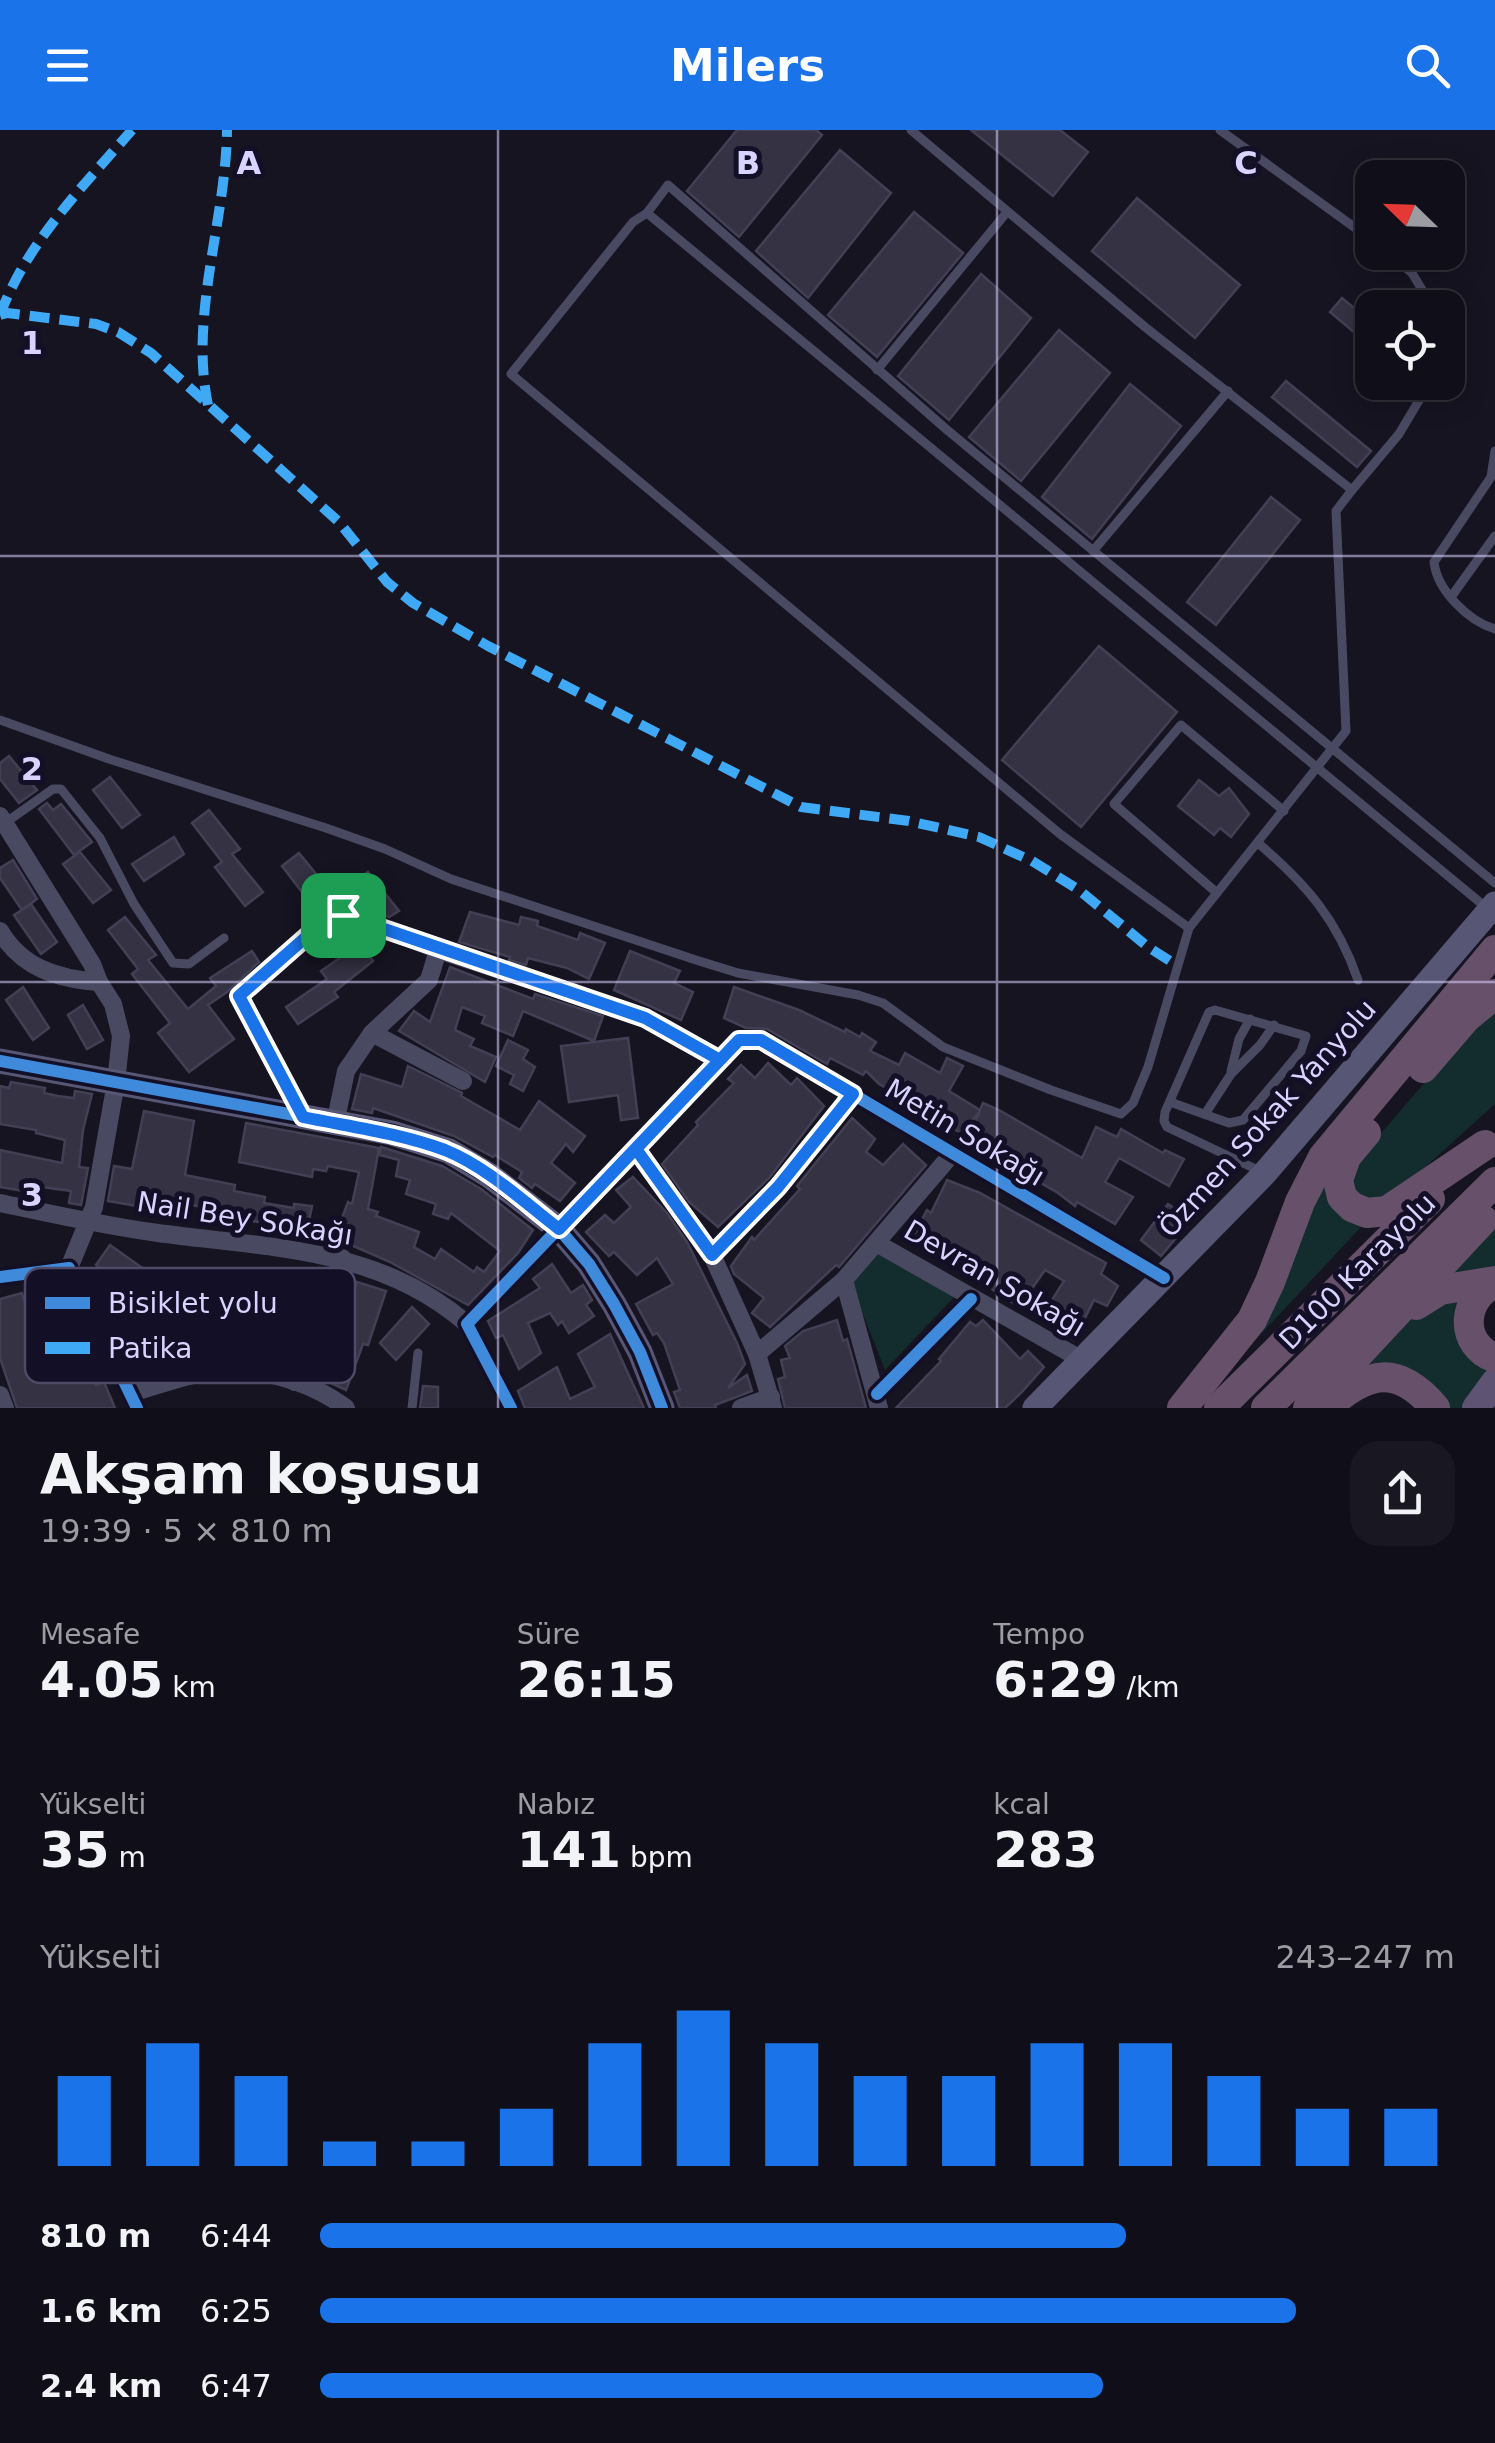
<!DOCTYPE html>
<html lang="tr">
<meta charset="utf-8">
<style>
body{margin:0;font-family:"DejaVu Sans",sans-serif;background:#191822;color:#f1f3f6;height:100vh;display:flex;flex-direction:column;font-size:38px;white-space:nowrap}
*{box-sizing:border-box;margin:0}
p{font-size:32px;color:#9c9ca2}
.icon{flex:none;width:55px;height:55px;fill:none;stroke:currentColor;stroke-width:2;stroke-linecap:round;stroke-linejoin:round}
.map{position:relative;height:1278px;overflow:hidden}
.side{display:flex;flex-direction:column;background:#100f19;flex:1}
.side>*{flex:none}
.needle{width:65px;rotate:293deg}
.buttons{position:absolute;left:1355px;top:30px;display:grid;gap:20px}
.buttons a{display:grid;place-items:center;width:110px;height:110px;border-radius:20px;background:#100f19;box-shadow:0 5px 25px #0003,0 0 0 2px #302f38;font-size:50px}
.pin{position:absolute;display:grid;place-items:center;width:85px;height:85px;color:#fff;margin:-42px;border-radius:20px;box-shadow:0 5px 15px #0006}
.round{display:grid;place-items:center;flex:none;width:105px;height:105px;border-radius:30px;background:#191822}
.head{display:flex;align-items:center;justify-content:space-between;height:170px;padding:0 40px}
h1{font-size:55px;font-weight:800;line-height:75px}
.stats{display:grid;grid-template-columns:repeat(3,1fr);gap:15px;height:170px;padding:10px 40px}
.stats div{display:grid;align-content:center}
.stats b{font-size:50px;font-weight:800}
.stats small{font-size:28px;font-weight:400}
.stats p{font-size:28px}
.chart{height:280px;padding:20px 40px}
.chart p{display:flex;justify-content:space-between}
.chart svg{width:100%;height:180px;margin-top:10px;stroke:#1a73e8;stroke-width:6}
ul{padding:0 40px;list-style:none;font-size:32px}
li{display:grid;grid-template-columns:160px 120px 1fr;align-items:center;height:75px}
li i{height:25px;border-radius:12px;background:#1a73e8}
header{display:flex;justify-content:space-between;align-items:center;height:130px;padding:0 40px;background:#1a73e8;color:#fff;font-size:45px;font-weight:800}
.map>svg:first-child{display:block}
.green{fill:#132c2d}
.building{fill:#343243;stroke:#433f54;stroke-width:2.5}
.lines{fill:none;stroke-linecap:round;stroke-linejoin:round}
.lane{stroke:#4a4962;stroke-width:9}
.street{stroke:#4a4962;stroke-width:18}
.secondary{stroke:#575674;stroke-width:25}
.primary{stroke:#5e5373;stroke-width:28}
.highway{stroke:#67516a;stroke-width:30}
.quiet{stroke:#3fa9f5;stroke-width:10;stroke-dasharray:20 10;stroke-linecap:butt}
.cycleway-casing{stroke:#130f26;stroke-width:19}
.cycleway{stroke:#408adc;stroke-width:12}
.route-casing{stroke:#fff;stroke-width:20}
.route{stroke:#1a73e8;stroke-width:12}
.grid{fill:none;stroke:#d9d4ff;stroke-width:2.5;stroke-opacity:0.55}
.labels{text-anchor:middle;stroke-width:10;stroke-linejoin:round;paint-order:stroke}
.street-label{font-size:28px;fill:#d9d4ff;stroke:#130f26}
.key{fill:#130f26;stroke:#4e4a67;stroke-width:2.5}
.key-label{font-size:28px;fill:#d9d4ff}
.grid-label{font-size:32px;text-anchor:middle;font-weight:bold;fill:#d9d4ff;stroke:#130f26;stroke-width:10;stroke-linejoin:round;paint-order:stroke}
</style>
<header><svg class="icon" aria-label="menu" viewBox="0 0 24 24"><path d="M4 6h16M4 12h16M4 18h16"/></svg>Milers<svg class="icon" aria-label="search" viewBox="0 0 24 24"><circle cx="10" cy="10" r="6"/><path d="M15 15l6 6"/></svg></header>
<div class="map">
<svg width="1495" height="1278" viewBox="0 0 1495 1278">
<rect width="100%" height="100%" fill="#161421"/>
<g class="green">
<path d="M 1495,880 L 1495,974 L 1384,1074 L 1370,1074 L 1349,1059 L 1352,1037 L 1483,885 Z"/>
<path d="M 1328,1044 L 1348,1090 L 1361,1097 L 1205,1264 Z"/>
<path d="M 1495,1097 L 1495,1139 L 1433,1157 Z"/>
<path d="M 876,1123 L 954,1167 L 885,1240 L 851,1154 Z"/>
<path d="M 1445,1166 L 1465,1171 L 1495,1238 L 1465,1278 L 1443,1278 L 1371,1239 L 1363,1231 L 1414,1184 Z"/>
</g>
<g class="building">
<path d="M 737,0 L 816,0 L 822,5 L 739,107 L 687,61 Z"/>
<path d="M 971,0 L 1060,0 L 1088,22 L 1053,66 Z"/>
<path d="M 840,20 L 891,63 L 808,168 L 756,121 Z"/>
<path d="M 1137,68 L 1240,155 L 1195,208 L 1092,121 Z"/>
<path d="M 914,82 L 963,123 L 877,227 L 828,185 Z"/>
<path d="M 981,144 L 1031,188 L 949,290 L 898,246 Z"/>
<path d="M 1342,168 L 1372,193 L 1372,217 L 1330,182 Z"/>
<path d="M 1059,200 L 1110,243 L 1021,351 L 969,307 Z"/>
<path d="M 1286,251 L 1371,321 L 1357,337 L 1272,267 Z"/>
<path d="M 1130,254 L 1181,296 L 1092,409 L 1042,367 Z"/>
<path d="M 1271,367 L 1300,390 L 1216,495 L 1187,472 Z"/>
<path d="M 1099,516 L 1177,582 L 1081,697 L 1002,630 Z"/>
<path d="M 9,626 L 37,660 L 19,673 L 0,649 L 0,633 Z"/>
<path d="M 110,647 L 140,685 L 122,698 L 93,660 Z"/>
<path d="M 1199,650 L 1219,666 L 1229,658 L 1249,684 L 1231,707 L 1220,698 L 1214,705 L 1178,676 Z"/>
<path d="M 47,673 L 53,680 L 61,674 L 92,712 L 74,725 L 39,679 Z"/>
<path d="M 209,680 L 240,719 L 232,724 L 263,762 L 245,776 L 215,737 L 222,732 L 192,693 Z"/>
<path d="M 174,707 L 184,724 L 144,751 L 132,734 Z"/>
<path d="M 80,722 L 111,760 L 93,773 L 63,734 Z"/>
<path d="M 299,723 L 330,761 L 311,774 L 282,736 Z"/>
<path d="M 13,730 L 37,769 L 22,780 L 0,748 L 0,738 Z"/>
<path d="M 368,742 L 399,781 L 389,787 L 370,779 L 351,755 Z"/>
<path d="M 31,774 L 57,812 L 41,824 L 14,785 Z"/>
<path d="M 470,782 L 519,795 L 521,787 L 538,791 L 537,796 L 578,810 L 580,803 L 605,813 L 589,849 L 567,838 L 528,828 L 526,835 L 509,830 L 510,827 L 459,812 Z"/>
<path d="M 125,787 L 156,825 L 148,830 L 188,879 L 216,856 L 210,848 L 252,821 L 259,832 L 227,862 L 208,875 L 234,909 L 189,942 L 158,903 L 170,893 L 132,844 L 138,839 L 108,800 Z"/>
<path d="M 361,813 L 373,831 L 334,862 L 338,867 L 298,894 L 286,877 L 327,849 L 321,841 Z"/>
<path d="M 630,821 L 680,841 L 674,853 L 693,862 L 681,890 L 614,860 Z"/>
<path d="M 450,837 L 533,869 L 535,864 L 603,886 L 594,911 L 523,881 L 513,906 L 482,893 L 485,886 L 462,877 L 455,900 L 474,909 L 470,916 L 496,927 L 485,952 L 399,901 L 414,881 L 430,892 Z"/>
<path d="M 23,857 L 49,898 L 33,910 L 6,870 Z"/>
<path d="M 734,857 L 799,880 L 845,902 L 846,899 L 860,907 L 862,903 L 876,912 L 870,921 L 899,935 L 905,923 L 940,943 L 947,928 L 963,936 L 949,961 L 980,980 L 983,973 L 999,980 L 1082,1028 L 1096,997 L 1117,1007 L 1121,999 L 1163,1023 L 1165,1020 L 1184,1029 L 1169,1056 L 1119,1028 L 1105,1052 L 1133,1067 L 1115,1094 L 1077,1072 L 1075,1076 L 1058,1063 L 966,1010 L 980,981 L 961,1003 L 920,981 L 918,985 L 902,977 L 906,969 L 879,954 L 866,941 L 863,945 L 830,928 L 827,934 L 767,899 L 746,898 L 724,888 Z"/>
<path d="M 83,875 L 103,910 L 87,919 L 68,885 Z"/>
<path d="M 628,908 L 638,988 L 621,990 L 618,965 L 569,972 L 561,916 Z"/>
<path d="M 508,910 L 528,920 L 523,929 L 535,937 L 523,961 L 510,954 L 514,945 L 496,936 Z"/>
<path d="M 768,933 L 791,955 L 797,948 L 824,976 L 770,1047 L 718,1097 L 689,1072 L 662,1034 L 698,995 L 696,992 L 734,953 L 728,949 L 741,935 L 755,948 Z"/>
<path d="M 408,936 L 462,963 L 461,966 L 520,1000 L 539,971 L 585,1006 L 573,1022 L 566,1014 L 551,1033 L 575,1053 L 560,1071 L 535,1054 L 532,1058 L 519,1048 L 522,1042 L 495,1025 L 493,1027 L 454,1006 L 373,978 L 372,983 L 352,979 L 361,944 L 402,957 Z"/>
<path d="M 11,952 L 45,958 L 44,963 L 58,966 L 74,968 L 75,961 L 92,964 L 83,1000 L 79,1037 L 88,1038 L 81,1075 L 69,1073 L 71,1061 L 42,1057 L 41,1064 L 0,1057 L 0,1020 L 62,1033 L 65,1010 L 36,1003 L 36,1000 L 0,994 L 0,956 L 9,958 Z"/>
<path d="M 144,981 L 194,991 L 185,1045 L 235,1055 L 234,1061 L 265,1067 L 264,1073 L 294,1078 L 294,1074 L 312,1076 L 307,1101 L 214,1084 L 215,1080 L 178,1072 L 177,1078 L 144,1074 L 143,1077 L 108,1071 L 114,1036 L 132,1039 Z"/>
<path d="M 852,988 L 875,1009 L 866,1022 L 883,1035 L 903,1014 L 926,1035 L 839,1137 L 836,1135 L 770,1197 L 752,1183 L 764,1168 L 734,1144 L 731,1136 L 752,1107 L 754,1110 L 800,1059 L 797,1056 Z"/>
<path d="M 246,993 L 379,1018 L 368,1079 L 378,1082 L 376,1086 L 419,1102 L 414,1117 L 435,1129 L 441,1119 L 474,1142 L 477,1137 L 484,1142 L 500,1121 L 451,1083 L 448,1089 L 433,1084 L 436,1074 L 406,1064 L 410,1050 L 396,1046 L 399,1030 L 380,1025 L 381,1017 L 442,1036 L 481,1059 L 533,1100 L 518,1123 L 468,1175 L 390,1132 L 349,1114 L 348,1117 L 332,1114 L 348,1072 L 352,1074 L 359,1042 L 328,1036 L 326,1041 L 313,1039 L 312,1047 L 239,1032 Z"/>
<path d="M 633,1047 L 667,1083 L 687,1112 L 737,1213 L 745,1234 L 728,1258 L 747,1245 L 752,1261 L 715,1275 L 716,1278 L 680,1278 L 674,1262 L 680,1260 L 664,1213 L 657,1203 L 653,1205 L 636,1174 L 673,1154 L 657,1128 L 637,1145 L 614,1122 L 609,1126 L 586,1102 L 605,1085 L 614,1093 L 631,1077 L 616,1060 Z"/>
<path d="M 947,1050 L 980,1063 L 1106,1133 L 1101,1144 L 1118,1156 L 1107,1176 L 1094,1170 L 1074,1210 L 1040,1189 L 1064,1151 L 1045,1140 L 1019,1177 L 912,1107 L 927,1080 L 931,1083 Z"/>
<path d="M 1168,1074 L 1191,1090 L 1161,1126 L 1141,1110 Z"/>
<path d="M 110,1115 L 148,1142 L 135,1161 L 96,1135 Z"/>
<path d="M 552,1134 L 571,1163 L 583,1155 L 592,1170 L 586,1175 L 594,1186 L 569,1203 L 562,1191 L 558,1195 L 550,1183 L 528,1193 L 541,1223 L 519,1239 L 503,1205 L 496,1208 L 488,1191 L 540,1158 L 533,1149 Z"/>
<path d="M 357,1152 L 386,1161 L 368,1215 L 363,1214 L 346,1260 L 318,1247 L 335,1202 L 339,1203 Z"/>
<path d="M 62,1161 L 73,1189 L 79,1188 L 96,1230 L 91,1232 L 96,1255 L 104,1252 L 115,1278 L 17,1278 L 0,1228 L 0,1169 L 22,1163 L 25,1174 Z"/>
<path d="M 412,1177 L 429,1194 L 396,1230 L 380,1213 Z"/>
<path d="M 837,1190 L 843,1211 L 847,1209 L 866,1278 L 785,1278 L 778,1249 L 785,1247 L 781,1230 L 790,1228 L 785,1216 L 803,1201 Z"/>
<path d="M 983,1190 L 1020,1229 L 1028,1221 L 1044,1237 L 1022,1262 L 1005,1278 L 896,1278 L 941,1231 L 939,1229 L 970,1192 L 976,1196 Z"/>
<path d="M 610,1204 L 644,1278 L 525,1278 L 518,1261 L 557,1237 L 570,1269 L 595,1257 L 578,1224 Z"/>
<path d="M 423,1256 L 438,1257 L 438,1278 L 420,1278 Z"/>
</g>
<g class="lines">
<g class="lane">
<path d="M 1220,0 L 1372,110"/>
<path d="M 647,83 L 1488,779"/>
<path d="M 1387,122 L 1412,143 L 1433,178"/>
<path d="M 877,240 L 1007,82"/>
<path d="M 1495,321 L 1491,347 L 1434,432 C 1437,460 1468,491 1495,499"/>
<path d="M 1352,360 L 1399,304 L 1430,252"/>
<path d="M 1093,421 L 1228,261"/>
<path d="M 1451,467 L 1495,406"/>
<path d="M 0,590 L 109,629 L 326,698 L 385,719 L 451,749 L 696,830 L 738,843 L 858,865 L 883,873 L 943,917 L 1051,960 L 1121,984 L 1133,973 L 1148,937 L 1189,798 L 1346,601 L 1336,381 L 1352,360 L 1145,197 L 911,0"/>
<path d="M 5,693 L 53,659 L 61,659 L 100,708 L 134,774 L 173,833 L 189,834 L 224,808"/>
<path d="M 1258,713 C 1306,754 1337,789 1358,850"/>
<path d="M 1217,763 L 1114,674 L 1181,595 L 1284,681"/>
<path d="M 1189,798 L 1060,704 L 511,244 L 633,92 L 647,83 L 668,55 L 946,299 L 1495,753"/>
<path d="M 1231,941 L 1239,909 L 1250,889"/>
<path d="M 1170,972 L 1229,993 L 1243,990 L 1301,921 L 1306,906 L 1215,880 L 1209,882 L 1165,982 L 1164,991 L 1167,997 L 1262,1042"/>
<path d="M 1205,984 L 1231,944 L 1260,915 L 1274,895"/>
<path d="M 164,1159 L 226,1197 L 231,1213 L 227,1241"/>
<path d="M 412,1278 L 418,1223"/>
</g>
<g class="street">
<path d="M 0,686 L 92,834 L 99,852 L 113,874 L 121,906 L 116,952 L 94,1077 L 69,1138"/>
<path d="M 0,801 C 22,838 58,849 99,852"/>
<path d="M 372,903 L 463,951"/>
<path d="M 303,987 L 239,866 L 330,786 L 360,789 L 438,820 L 645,887 L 720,930"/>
<path d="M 335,994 L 346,941 L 372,903 L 429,850 L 438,820"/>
<path d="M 636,1019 L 712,1125 L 757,1224 L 773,1278"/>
<path d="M 0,1073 C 52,1084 105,1096 158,1103 C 268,1118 379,1117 467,1194"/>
<path d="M 878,1114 L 1084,1231"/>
<path d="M 712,1125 L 778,1057 L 853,964"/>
<path d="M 0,1147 L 69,1138 L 137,1278"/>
<path d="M 844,1150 L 879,1278"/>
<path d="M 757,1224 L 844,1150 L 952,1024"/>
<path d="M 295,1252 L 342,1128"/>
<path d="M 132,1263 C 156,1256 182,1246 207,1242 C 253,1235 309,1250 346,1278"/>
<path d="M 877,1264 L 971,1169"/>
<path d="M 0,1265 L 5,1278"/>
<path d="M 511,1278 L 467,1194 L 739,910 L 761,910 L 1164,1148"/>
<path d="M 741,1278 L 771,1267"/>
</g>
<g class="secondary">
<path d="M 0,931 L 392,1003 L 449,1021 L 490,1046 L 559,1099 L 589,1134 L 614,1174 L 640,1222 L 662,1278"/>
<path d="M 1035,1278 L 1264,1044 L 1495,774"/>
</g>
<path class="primary" d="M 1476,1278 L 1495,1252"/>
<g class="highway">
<path d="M 1423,938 L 1466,888 L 1495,864"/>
<path d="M 1366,1003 L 1346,1027 L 1338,1050 L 1342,1067 L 1352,1077 L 1367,1083 L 1387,1081 L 1485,1015"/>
<path d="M 1495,1153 C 1461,1168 1459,1215 1495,1228"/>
<path d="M 1416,1175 L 1440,1160 L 1495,1151"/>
<path d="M 1328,1276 C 1368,1241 1398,1234 1435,1278"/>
<path d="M 1182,1278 L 1252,1190 L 1270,1152 L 1300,1072 L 1323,1027 L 1495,820"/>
<path d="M 1219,1278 L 1430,1069"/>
<path d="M 1266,1278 L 1495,1052"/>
<path d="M 1308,1278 L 1483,1090"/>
</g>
<g class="quiet">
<path d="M 0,185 L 7,183 L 96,194 L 118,202 L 151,223 L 339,392 L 387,452 L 413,473 L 488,516 L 801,677 L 909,691 L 979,707 L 1032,731 L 1079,760 L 1148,817 L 1178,836"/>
<path d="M 0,185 C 26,114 83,56 132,0"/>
<path d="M 208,275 C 189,185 226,91 227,0"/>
</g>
<defs>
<g id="cycleway">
<path d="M 0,931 L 392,1003 L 449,1021 L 490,1046 L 559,1099 L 589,1134 L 614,1174 L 640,1222 L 662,1278"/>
<path d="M 0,1147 L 69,1138 L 137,1278"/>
<path d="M 877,1264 L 971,1169"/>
<path d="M 511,1278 L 467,1194 L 739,910 L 761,910 L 1164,1148"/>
</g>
</defs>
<use href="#cycleway" class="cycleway-casing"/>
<use href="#cycleway" class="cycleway"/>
</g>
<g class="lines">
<defs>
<path id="route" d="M 343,785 L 645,888 L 720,930 L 636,1019 L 712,1125 L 778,1057 L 853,964 L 761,910 L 739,910 L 720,930 L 559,1099 C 524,1072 487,1037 445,1020 C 399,1003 351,997 303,987 L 239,866 L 330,786 L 343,785"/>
</defs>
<use href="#route" class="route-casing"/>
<use href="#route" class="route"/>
</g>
<path class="grid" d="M 498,0 L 498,1278M 997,0 L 997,1278M 0,426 L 1495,426M 0,852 L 1495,852"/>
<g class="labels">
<g class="street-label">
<text transform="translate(1267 988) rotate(-48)" y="10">Özmen Sokak Yanyolu</text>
<text transform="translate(965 1002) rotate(31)" y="10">Metin Sokağı</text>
<text transform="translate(245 1088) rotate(9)" y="10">Nail Bey Sokağı</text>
<text transform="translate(1357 1141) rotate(-45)" y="10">D100 Karayolu</text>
<text transform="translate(995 1148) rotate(30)" y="10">Devran Sokağı</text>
</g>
</g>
<rect x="25" y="1138" width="330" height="115" rx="15" class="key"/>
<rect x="45" y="1167" width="45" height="12" fill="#408adc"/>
<rect x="45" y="1212" width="45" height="12" fill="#3fa9f5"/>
<g class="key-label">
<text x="108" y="1183">Bisiklet yolu</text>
<text x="108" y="1228">Patika</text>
</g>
<g class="grid-label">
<text x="249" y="44">A</text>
<text x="748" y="44">B</text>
<text x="1246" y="44">C</text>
<text x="32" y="224">1</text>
<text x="32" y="650">2</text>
<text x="32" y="1076">3</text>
</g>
</svg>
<div class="buttons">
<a><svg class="needle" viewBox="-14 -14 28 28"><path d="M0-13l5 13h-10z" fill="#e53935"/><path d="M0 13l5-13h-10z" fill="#9c9ca2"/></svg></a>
<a><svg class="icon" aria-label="locate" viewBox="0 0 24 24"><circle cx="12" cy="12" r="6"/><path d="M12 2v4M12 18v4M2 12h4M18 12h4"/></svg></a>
</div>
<div class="pin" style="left:343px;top:785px;background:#1e9e55"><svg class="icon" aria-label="arrive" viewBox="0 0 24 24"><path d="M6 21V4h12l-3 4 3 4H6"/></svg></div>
</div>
<section class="side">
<div class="head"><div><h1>Akşam koşusu</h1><p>19:39 · 5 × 810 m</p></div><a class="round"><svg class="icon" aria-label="share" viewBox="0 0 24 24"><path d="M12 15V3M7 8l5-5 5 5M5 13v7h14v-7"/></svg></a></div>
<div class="stats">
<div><p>Mesafe</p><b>4.05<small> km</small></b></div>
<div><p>Süre</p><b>26:15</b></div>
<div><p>Tempo</p><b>6:29<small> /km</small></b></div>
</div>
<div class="stats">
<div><p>Yükselti</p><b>35<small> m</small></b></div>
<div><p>Nabız</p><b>141<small> bpm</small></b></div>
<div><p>kcal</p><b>283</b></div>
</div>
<div class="chart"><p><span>Yükselti</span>243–247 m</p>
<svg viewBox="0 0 160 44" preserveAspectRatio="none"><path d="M5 44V22M15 44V14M25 44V22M35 44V38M45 44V38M55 44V30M65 44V14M75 44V6M85 44V14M95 44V22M105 44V22M115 44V14M125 44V14M135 44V22M145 44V30M155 44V30"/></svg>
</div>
<ul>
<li><b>810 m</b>6:44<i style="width:71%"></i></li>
<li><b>1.6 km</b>6:25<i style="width:86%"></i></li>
<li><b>2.4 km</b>6:47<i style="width:69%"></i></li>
</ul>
</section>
